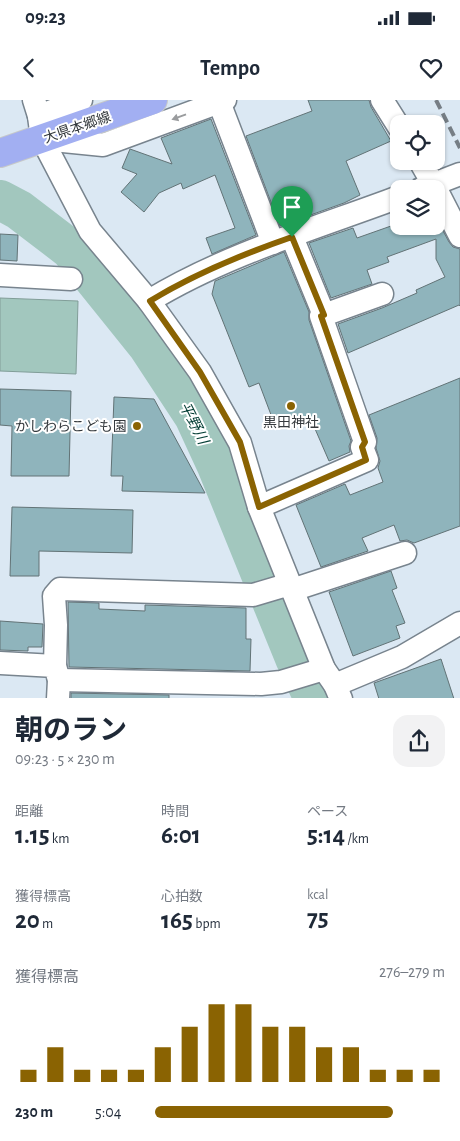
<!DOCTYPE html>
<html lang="ja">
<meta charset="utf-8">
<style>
body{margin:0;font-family:"Alegreya Sans","Noto Sans JP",sans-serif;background:#f2f2f3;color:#1f2937;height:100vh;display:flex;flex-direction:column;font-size:19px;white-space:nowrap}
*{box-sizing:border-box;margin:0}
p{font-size:16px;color:#747a83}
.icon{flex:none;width:28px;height:28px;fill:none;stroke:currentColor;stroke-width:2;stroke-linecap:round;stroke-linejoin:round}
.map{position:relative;height:598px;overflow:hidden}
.panel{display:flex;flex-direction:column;background:#fff;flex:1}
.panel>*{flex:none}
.fabs{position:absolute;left:390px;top:15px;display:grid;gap:10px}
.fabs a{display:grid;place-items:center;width:55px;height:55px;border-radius:10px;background:#fff;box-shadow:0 1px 4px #0004;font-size:25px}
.pin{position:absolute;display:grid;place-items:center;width:42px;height:42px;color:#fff;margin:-51px -21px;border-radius:50% 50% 50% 0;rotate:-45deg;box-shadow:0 0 5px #0007}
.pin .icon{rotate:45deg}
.round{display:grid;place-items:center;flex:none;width:52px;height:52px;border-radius:15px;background:#f2f2f3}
.headline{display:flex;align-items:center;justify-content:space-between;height:85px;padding:0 15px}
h1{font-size:28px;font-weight:700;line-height:38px}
.figures{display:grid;grid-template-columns:repeat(3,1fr);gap:8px;height:85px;padding:5px 15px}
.figures div{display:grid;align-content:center}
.figures b{font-size:25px;font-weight:700}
.figures small{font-size:14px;font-weight:400}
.figures p{font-size:14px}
.chart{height:140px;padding:10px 15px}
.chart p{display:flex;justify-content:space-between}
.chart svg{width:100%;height:90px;margin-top:5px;stroke:#8a6302;stroke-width:6}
ul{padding:0 15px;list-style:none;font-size:16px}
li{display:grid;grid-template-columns:80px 60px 1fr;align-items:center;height:38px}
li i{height:12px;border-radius:6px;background:#8a6302}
.status{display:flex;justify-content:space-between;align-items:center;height:35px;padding:0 25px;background:#fff;direction:ltr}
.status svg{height:14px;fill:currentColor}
header{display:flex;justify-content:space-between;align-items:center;height:65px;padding:0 15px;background:#fff;font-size:22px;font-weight:700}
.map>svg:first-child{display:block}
.water{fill:#a2c7be;stroke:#819d98}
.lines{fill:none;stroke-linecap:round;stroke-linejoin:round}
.river{stroke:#a2c7be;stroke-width:40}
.building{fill:#8fb4bc;stroke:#627376}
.minor-casing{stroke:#78848e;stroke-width:25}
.highway-casing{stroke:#c6c8c9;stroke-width:30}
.minor{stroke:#fff;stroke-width:22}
.highway{stroke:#a2aff2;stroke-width:28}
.rail{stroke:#767e85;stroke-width:4;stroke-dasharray:10 5;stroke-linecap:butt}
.oneway{fill:#9a9c9e}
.route-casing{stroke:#fff;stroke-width:10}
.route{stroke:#8a6302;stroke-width:6}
.poi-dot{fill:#8a6302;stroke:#fff;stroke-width:2}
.labels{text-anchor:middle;stroke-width:4;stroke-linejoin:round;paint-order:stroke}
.street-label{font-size:14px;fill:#353a3e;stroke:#fff}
.poi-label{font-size:14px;fill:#353a3e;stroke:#fff}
.water-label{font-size:15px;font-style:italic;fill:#063f36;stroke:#fff}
</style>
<div class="status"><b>09:23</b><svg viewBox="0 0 49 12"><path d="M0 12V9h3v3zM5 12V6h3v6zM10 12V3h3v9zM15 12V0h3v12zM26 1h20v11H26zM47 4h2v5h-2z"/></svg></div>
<header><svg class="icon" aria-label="back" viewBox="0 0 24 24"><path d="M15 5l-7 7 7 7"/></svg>Tempo<svg class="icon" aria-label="heart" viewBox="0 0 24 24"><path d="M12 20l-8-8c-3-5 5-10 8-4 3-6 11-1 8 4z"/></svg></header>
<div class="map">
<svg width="460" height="599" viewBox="0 0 460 599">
<rect width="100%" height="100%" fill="#dbe8f3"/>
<path class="water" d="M 0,198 L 78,201 L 76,274 L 0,271 Z"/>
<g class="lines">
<path class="river" d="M 0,100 L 19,110 L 70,149 L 148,246 L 194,316 L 217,366 L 295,558 L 314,599"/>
</g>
<g class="building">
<path d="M 308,0 L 369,0 L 371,7 L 391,41 L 346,61 L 360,95 L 344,103 L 280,126 L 246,36 L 312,11 Z"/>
<path d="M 211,19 L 256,135 L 212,154 L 206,138 L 235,128 L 215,75 L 183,89 L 181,83 L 159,93 L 144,112 L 121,92 L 137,74 L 122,68 L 130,49 L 172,64 L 161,38 Z"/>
<path d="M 436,118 L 449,142 L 453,147 L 460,149 L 460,206 L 459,205 L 348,253 L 338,224 L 382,208 L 417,193 L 416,190 L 445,177 L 436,159 L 436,139 L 387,157 L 389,162 L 367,170 L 372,184 L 331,198 L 309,143 L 353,128 L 357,138 L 391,126 L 436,126 Z"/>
<path d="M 0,134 L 18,135 L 17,161 L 0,160 Z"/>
<path d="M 284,152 L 309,212 L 309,220 L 351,341 L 349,346 L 350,352 L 329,361 L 309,315 L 276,328 L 259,283 L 249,287 L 212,194 L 215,181 Z"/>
<path d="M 460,278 L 460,426 L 414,443 L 407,440 L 400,441 L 394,425 L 362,438 L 368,451 L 321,467 L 296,405 L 345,384 L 350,395 L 383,382 L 378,368 L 380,361 L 376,348 L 377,338 L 369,315 Z"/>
<path d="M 0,289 L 71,291 L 69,376 L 11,376 L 12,326 L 0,325 Z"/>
<path d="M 114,297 L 154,299 L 205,393 L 122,391 L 123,376 L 111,376 Z"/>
<path d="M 12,407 L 133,410 L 132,453 L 39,451 L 39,476 L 10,476 Z"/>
<path d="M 391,471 L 397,488 L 392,490 L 405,523 L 396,526 L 400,538 L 353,556 L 329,492 Z"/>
<path d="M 68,502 L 99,503 L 99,509 L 145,511 L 145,505 L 246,508 L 246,539 L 251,539 L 250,571 L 69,567 Z"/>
<path d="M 0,521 L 43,524 L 42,547 L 28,547 L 28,551 L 0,550 Z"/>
<path d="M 441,559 L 454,599 L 379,599 L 374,583 Z"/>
<path d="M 71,593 L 169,595 L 169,599 L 71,599 Z"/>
</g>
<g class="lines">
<defs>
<g id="minor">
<path d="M 34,0 L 39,16 L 42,39 L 90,131 L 149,201 L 200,272 L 240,343 L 259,407 L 324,569 L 335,585 L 341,599"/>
<path d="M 382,0 L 399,27"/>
<path d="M 219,2 L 273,143"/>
<path d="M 39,16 L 81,0"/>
<path d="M 43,39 L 103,45 L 225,0"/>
<path d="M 420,61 L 436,89"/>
<path d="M 421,89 L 460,74"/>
<path d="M 436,89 L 460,136"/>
<path d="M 292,137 L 324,215"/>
<path d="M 0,175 L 71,179"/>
<path d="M 149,201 C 224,155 316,128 399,97"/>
<path d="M 259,407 L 367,360 L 362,347 L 365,342 L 321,216 L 382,194"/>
<path d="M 292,490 L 405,453"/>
<path d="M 0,563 L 55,566 L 59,580 L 58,599"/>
<path d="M 55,566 L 56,525 L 54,496 L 60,489 L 253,495 L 290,484"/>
<path d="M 59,580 L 261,584 L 281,582 L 324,569"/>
<path d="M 335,585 L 402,557 L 460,523"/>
</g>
<path id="highway" d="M 0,53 L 153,0"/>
</defs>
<use href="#minor" class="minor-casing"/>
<use href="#highway" class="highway-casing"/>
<use href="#minor" class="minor"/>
<use href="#highway" class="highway"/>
<path class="rail" d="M 436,0 L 460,48"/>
</g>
<defs><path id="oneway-solid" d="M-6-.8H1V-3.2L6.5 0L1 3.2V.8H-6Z" transform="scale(1.25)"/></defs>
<use class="oneway" href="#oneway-solid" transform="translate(179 17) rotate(160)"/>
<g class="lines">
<defs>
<path id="route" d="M 292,137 L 324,215 L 321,216 L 365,342 L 362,347 L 366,360 L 259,407 L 240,342 L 200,272 L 150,201 C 194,174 243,154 292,137 Z"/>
</defs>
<use href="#route" class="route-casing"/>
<use href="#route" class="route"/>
</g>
<g class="poi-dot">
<circle cx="291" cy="306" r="5"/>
<circle cx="137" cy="326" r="5"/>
</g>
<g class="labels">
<g class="street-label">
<text transform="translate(77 27) rotate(-19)" y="5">大県本郷線</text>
</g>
<g class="poi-label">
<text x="291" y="327">黒田神社</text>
<text x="127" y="331" text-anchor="end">かしわらこども園</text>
</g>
<g class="water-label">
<text transform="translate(194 323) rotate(63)" y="5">平野川</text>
</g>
</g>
</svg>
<div class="fabs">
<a><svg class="icon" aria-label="locate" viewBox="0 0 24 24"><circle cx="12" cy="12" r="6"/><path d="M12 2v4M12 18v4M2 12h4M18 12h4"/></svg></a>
<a><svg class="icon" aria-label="layers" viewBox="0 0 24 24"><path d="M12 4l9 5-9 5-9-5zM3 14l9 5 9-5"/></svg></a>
</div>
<div class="pin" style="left:292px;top:137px;background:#1e9e55"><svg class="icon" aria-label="arrive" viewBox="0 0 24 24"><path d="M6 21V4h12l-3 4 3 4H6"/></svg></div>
</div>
<section class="panel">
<div class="headline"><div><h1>朝のラン</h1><p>09:23 · 5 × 230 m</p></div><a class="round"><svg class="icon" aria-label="share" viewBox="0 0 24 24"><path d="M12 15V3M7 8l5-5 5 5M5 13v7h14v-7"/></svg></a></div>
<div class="figures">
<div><p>距離</p><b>1.15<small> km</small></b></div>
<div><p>時間</p><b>6:01</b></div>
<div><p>ペース</p><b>5:14<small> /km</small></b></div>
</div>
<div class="figures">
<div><p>獲得標高</p><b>20<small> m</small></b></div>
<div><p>心拍数</p><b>165<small> bpm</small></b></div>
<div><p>kcal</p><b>75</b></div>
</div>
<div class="chart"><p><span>獲得標高</span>276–279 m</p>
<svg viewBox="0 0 160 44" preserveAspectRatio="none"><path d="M5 44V38M15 44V27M25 44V38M35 44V38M45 44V38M55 44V27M65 44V17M75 44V6M85 44V6M95 44V17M105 44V17M115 44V27M125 44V27M135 44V38M145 44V38M155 44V38"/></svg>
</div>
<ul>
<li><b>230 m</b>5:04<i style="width:82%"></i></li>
</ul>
</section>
